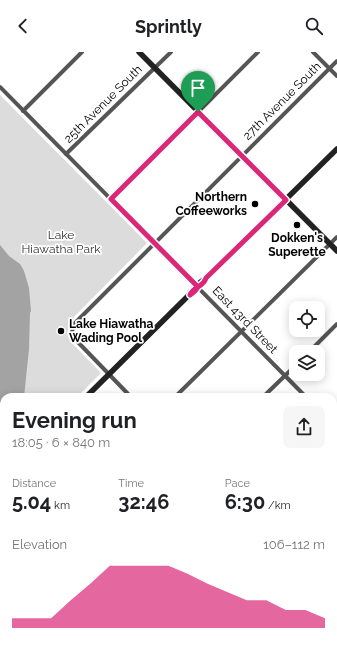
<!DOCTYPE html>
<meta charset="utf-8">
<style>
body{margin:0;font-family:Raleway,sans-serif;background:#f6f6f6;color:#202124;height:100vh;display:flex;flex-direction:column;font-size:15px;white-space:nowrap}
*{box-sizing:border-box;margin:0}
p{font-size:13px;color:#757577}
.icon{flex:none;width:22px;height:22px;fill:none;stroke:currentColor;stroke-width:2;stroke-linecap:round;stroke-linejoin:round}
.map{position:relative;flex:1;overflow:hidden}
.drawer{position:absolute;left:0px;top:341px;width:337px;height:256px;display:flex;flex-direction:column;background:#fff;border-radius:12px 12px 0 0;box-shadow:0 2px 10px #0003}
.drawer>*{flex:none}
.buttons{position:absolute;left:289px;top:249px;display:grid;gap:8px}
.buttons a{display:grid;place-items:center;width:36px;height:36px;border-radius:8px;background:#fff;box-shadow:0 2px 10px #0003;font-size:20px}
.pin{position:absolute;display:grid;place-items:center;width:34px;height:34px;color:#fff;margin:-41px -17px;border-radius:50% 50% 50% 0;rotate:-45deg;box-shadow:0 0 4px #0007}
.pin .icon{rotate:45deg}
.round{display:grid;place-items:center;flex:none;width:42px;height:42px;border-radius:8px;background:#f6f6f6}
.overview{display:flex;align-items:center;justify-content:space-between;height:68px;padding:0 12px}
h1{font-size:22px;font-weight:700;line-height:30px}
.stats{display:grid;grid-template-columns:repeat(3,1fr);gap:6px;height:68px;padding:4px 12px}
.stats div{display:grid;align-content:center}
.stats b{font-size:20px;font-weight:700}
.stats small{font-size:11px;font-weight:400}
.stats p{font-size:11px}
.chart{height:112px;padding:8px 12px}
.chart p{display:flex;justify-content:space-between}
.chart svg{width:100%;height:72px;margin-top:4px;fill:#db2777;opacity:.7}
header{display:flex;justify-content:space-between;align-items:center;height:52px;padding:0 12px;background:#fff;font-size:18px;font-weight:700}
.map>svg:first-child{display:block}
.green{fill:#dcdcdc}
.water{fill:#a3a3a3}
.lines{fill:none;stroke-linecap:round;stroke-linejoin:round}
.street{stroke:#555;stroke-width:4}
.secondary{stroke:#222;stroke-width:5.5}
.route-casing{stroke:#fff;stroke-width:8}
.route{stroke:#db2777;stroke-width:5}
.poi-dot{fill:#000;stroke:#fff;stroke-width:1.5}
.labels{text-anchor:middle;stroke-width:3.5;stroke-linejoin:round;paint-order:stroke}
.street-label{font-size:12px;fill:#000;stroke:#fff}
.poi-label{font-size:12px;font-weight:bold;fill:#000;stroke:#fff;text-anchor:end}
.park-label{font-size:12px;fill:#333;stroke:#fff}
</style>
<header><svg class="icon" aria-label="back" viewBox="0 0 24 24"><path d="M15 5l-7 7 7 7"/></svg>Sprintly<svg class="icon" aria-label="search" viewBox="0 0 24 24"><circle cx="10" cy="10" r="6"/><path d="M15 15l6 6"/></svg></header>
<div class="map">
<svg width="337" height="597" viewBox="0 0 337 597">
<rect width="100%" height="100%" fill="#fff"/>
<path class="green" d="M 0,43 L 147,191 L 74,265 L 68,276 L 68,284 L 70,289 L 101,321 L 77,345 L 4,345 L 4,418 L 0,422 Z"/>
<path class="water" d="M 0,193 L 9,204 L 20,212 L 24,219 L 29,236 L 31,259 L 30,261 L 29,297 L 24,345 L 4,345 L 4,378 L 0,381 Z"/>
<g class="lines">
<g class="street">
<path d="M 313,0 L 337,24"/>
<path d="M 0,35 L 306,345"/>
<path d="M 23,59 L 82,0"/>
<path d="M 66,102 L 171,0"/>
<path d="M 111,147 L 258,0"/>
<path d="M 309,300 L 337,272"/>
<path d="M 131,345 L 73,285 L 72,280 L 74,272 L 337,9"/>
<path d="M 175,345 L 337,185"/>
<path d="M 263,345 L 296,313"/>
<path d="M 333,364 L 337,360"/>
<path d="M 333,372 L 337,376"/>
<path d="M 333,451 L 337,447"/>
<path d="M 0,518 L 4,514"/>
<path d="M 333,545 L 337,542"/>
<path d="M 333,548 L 337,551"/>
<path d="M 202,593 L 206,597"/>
<path d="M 9,597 L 13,593"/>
<path d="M 97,597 L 102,593"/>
<path d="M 186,597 L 190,593"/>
<path d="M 281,597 L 285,593"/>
</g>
<g class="secondary">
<path d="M 139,0 L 337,199"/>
<path d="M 189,243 C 195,241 197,237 198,232 L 206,226 L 337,97"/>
<path d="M 86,345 L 189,243 L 190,240"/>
<path d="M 0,430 L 4,426"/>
<path d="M 0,565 L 4,569"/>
<path d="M 28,593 L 32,597"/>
</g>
</g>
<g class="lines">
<defs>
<path id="route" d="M 198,60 L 111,147 L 198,235 L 195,239 L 190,243 C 193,234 203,236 206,226 L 286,148 L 198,60"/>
</defs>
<use href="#route" class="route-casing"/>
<use href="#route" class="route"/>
</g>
<g class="poi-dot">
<circle cx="255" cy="152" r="4"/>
<circle cx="297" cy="173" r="4"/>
<circle cx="61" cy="279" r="4"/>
</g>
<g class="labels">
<g class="street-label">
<text transform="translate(282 49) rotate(-45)" y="4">27th Avenue South</text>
<text transform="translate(103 52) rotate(-45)" y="4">25th Avenue South</text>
<text transform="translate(245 268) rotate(46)" y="4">East 43rd Street</text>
</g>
<g class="poi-label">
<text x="247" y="149">Northern<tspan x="247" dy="14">Coffeeworks</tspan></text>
<text x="297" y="190" text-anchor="middle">Dokken's<tspan x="297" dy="14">Superette</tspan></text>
<text x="69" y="276" text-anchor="start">Lake Hiawatha<tspan x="69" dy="14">Wading Pool</tspan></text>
</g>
<g class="park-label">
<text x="61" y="187">Lake<tspan x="61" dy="14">Hiawatha Park</tspan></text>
</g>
</g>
</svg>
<div class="buttons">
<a><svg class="icon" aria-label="locate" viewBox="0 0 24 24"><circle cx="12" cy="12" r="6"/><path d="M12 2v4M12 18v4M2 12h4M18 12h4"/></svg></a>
<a><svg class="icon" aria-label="layers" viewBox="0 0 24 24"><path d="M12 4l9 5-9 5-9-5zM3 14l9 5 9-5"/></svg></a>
</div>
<div class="pin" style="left:198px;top:60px;background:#1e9e55"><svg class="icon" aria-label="arrive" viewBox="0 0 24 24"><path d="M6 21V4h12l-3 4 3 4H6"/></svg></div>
<section class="drawer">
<div class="overview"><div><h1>Evening run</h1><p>18:05 · 6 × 840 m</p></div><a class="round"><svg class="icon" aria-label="share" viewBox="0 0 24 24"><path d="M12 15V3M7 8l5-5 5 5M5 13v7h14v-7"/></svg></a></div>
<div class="stats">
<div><p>Distance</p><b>5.04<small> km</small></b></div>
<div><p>Time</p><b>32:46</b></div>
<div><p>Pace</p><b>6:30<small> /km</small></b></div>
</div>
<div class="chart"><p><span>Elevation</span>106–112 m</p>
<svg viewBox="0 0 160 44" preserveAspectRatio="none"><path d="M0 44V38L10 38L20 38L30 27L40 17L50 6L60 6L70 6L80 6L90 11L100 17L110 22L120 27L130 27L140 33L150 33L160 38V44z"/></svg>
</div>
</section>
</div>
